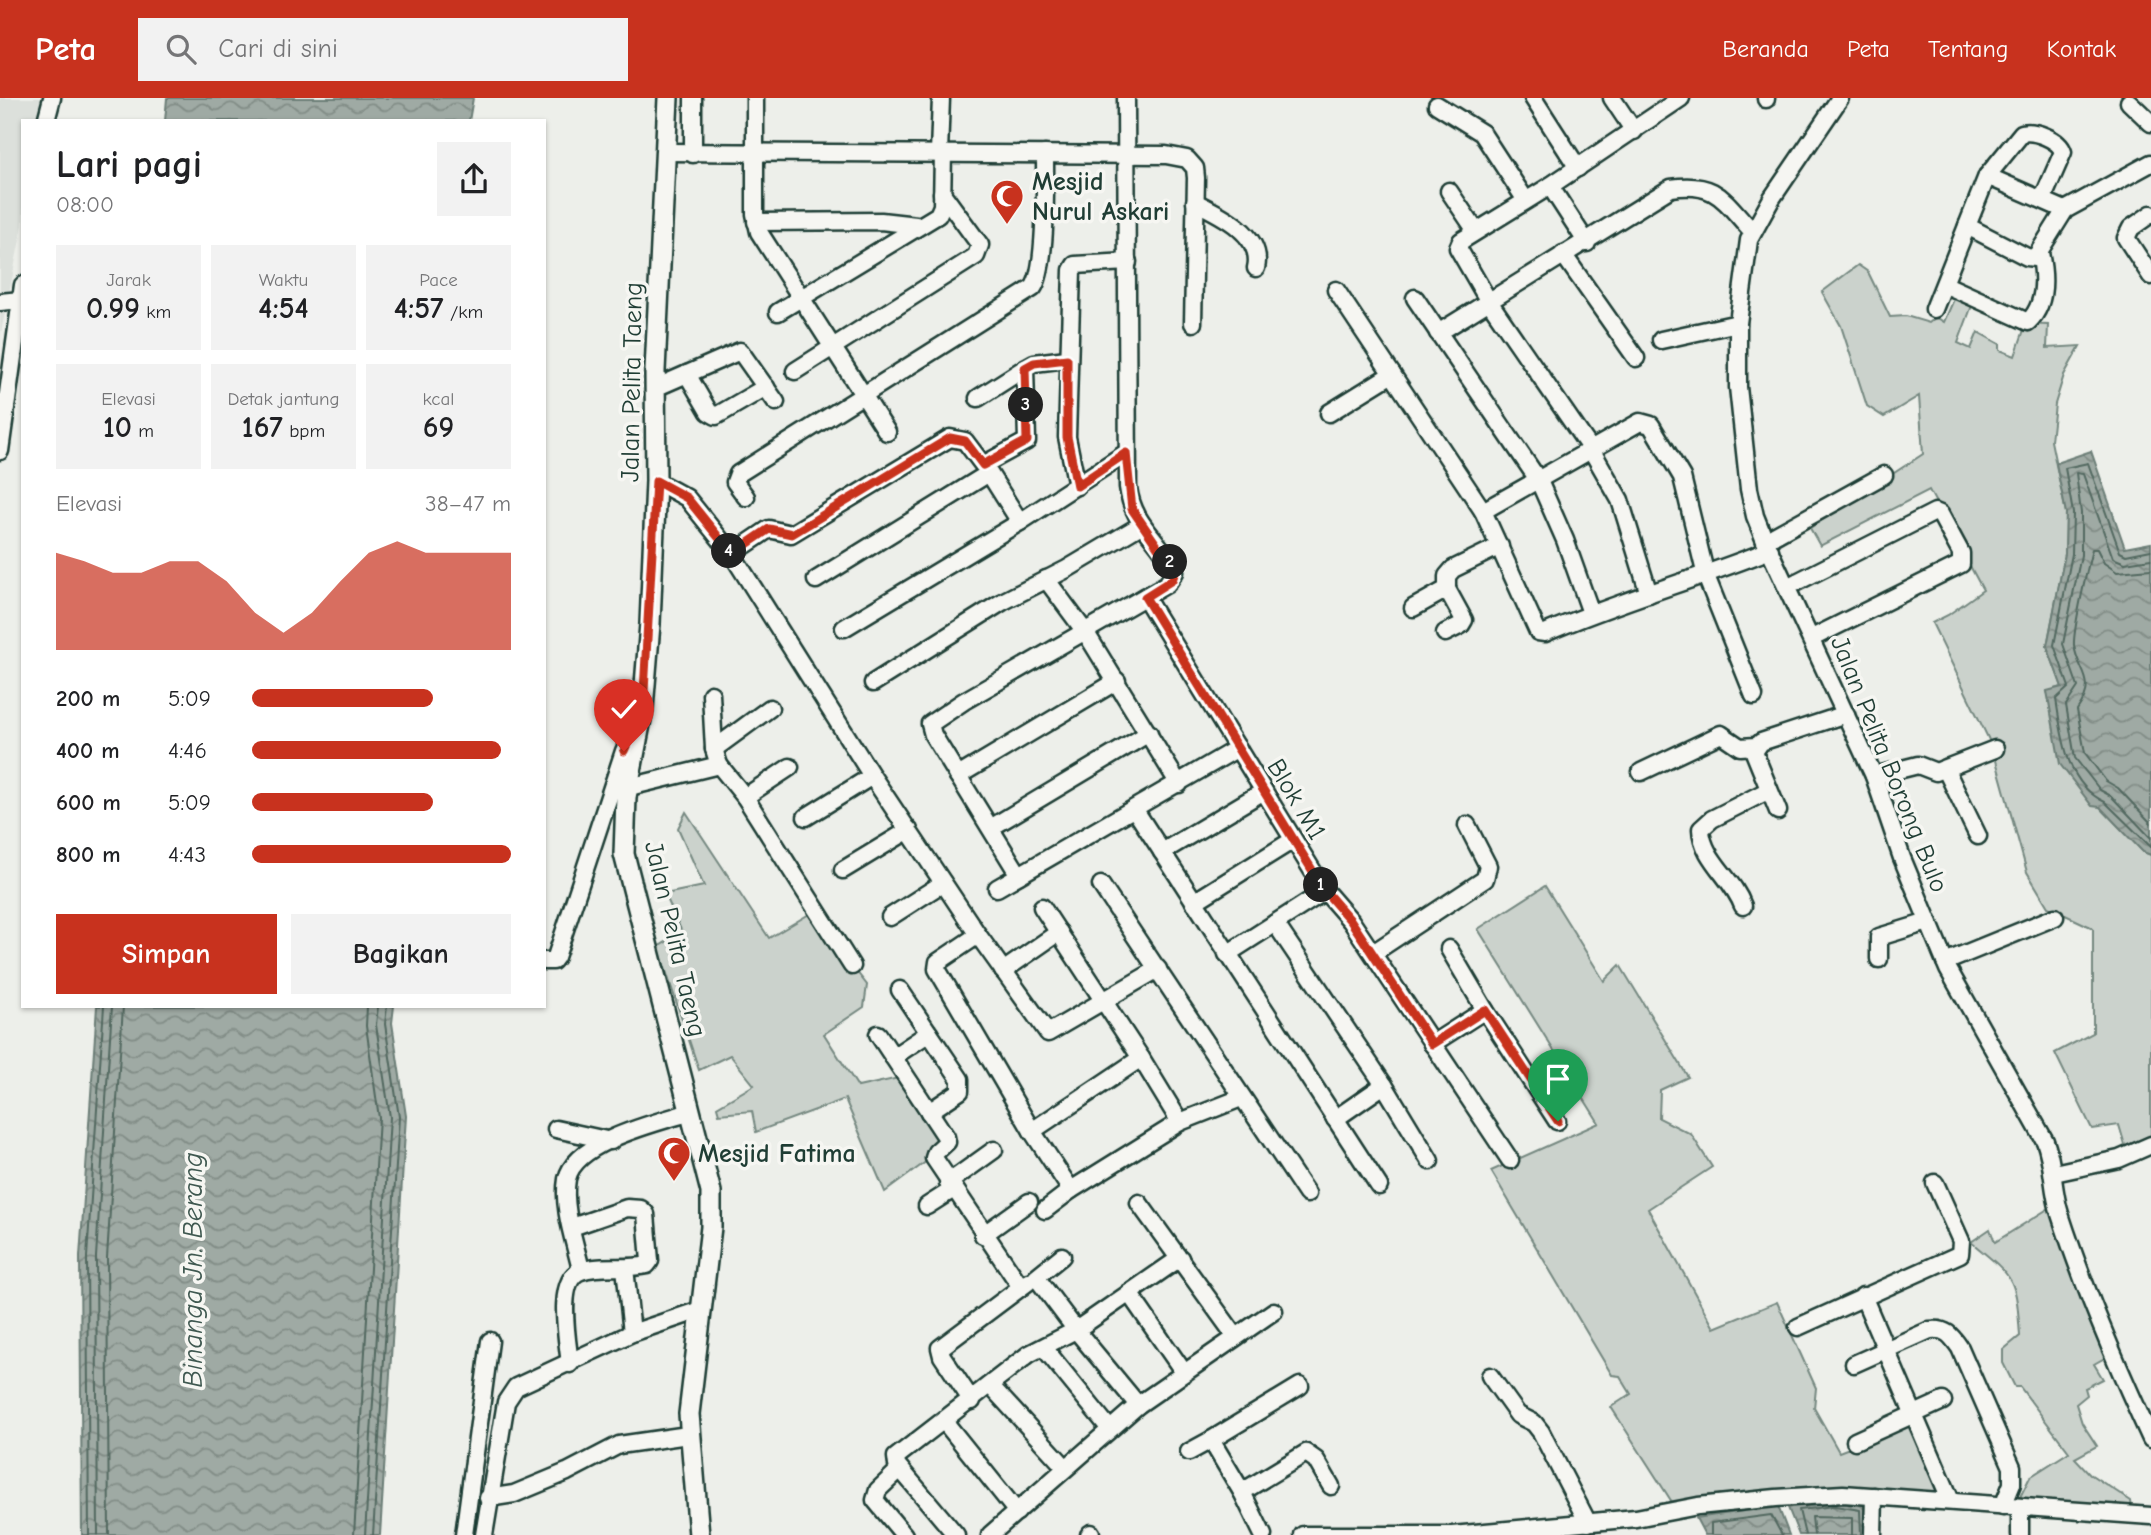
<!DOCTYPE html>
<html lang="id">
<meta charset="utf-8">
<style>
body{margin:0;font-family:"Comic Neue",sans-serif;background:#f2f2f2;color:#202124;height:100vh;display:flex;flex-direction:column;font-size:26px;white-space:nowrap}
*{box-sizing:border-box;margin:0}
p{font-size:23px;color:#757577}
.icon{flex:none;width:38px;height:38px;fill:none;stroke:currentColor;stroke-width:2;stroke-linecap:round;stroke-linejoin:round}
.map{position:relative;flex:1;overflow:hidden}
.drawer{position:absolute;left:21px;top:21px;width:525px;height:889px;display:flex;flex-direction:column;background:#fff;border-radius:0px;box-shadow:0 2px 5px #0004}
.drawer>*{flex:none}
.pin{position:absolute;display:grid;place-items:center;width:60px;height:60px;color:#fff;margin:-72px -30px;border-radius:50% 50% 50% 0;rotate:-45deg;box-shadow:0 0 7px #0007}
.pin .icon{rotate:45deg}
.km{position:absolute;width:35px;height:35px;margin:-18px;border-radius:50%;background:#222;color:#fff;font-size:19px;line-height:35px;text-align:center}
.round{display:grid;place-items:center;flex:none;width:74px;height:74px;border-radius:0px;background:#f2f2f2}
.summary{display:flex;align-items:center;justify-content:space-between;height:119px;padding:0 35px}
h1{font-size:38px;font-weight:700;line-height:52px}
.stats{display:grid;grid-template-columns:repeat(3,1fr);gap:10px;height:119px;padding:7px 35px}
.stats div{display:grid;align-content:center;border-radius:0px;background:#f2f2f2;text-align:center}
.stats b{font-size:30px;font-weight:700}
.stats small{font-size:19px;font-weight:400}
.stats p{font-size:19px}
.chart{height:196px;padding:14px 35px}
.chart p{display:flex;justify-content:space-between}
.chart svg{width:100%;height:126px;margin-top:7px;fill:#c8321e;opacity:.7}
.button{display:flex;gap:14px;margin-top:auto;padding:14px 35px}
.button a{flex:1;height:80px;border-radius:0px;background:#c8321e;color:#fff;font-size:28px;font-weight:700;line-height:80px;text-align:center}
.button a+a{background:#f2f2f2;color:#202124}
ul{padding:0 35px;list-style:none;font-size:23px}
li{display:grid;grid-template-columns:112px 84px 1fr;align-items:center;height:52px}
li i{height:18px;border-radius:9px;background:#c8321e}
header{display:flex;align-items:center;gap:42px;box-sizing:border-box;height:98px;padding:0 35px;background:#c8321e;color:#fff}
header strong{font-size:33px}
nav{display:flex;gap:38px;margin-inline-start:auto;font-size:24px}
.search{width:490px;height:63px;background:#f2f2f2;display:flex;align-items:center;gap:18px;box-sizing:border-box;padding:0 24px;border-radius:0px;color:#757577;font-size:26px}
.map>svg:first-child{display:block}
.built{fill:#dce0db}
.green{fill:#cbd2cc;stroke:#758880;stroke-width:2}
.water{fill:url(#water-waves);stroke:#6c7e77;stroke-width:2}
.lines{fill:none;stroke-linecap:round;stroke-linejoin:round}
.shore{stroke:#526961;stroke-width:2}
.minor-casing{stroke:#1f3d34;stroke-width:21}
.tertiary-casing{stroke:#1f3d34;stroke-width:24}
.minor{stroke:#f6f6f2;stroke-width:16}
.tertiary{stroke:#f6f6f2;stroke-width:19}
.route-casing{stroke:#fff;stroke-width:14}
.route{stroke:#c8321e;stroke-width:9}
.labels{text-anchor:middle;stroke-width:7;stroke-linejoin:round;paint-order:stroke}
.poi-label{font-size:26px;font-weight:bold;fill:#1f3d34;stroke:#f6f6f2;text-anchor:start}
.street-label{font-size:26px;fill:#1f3d34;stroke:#f6f6f2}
.water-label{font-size:28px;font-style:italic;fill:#3f5850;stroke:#f6f6f2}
</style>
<header>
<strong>Peta</strong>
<div class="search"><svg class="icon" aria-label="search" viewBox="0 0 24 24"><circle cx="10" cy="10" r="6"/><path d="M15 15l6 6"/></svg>Cari di sini</div>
<nav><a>Beranda</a><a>Peta</a><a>Tentang</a><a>Kontak</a></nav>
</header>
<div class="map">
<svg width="2151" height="1437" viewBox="0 0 2151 1437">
<defs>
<pattern id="water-waves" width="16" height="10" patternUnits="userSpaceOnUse" patternTransform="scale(1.75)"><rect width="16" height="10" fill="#9faaa4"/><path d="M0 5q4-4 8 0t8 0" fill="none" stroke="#818c86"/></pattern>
</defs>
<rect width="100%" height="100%" fill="#edefea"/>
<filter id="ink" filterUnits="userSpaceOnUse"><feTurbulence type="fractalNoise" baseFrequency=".0143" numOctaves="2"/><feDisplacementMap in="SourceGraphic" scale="14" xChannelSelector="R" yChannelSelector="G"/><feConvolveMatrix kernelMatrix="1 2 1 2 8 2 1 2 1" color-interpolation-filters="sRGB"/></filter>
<g filter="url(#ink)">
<path class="built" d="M 0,0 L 50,0 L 45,23 L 23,23 L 23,127 L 0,239 Z"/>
<g class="green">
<path d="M 1858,167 L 1868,174 L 1890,219 L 1906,218 L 1929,225 L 1936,219 L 1944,224 L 1958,192 L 1974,202 L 1958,245 L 1971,251 L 1978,234 L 2000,246 L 2000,252 L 2015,258 L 2026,226 L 2048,227 L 2047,250 L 2080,248 L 2064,277 L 2055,306 L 2051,343 L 2066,415 L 2065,456 L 2047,548 L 2062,589 L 2047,594 L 2100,709 L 2143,754 L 2151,757 L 2151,1044 L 2127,1054 L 2119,1027 L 2092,1031 L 2055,955 L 2093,935 L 2093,830 L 2048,809 L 2027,774 L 1992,648 L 1932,525 L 1948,517 L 1983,492 L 1929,392 L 1820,448 L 1810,430 L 1923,356 L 1919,298 L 1884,319 L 1867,308 L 1841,228 L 1822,194 Z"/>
<path d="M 686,714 L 769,840 L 811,815 L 867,887 L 864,909 L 824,936 L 858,989 L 903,979 L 950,1046 L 885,1094 L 845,1001 L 756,1034 L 752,1013 L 719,1016 L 717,1009 L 754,987 L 730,957 L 699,972 L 658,849 L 682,834 L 665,796 L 704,788 L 678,730 Z"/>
<path d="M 1545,788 L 1604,883 L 1620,867 L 1688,979 L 1660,992 L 1659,1020 L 1691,1036 L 1712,1069 L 1648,1111 L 1714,1230 L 1777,1204 L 1816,1290 L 1814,1310 L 1839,1354 L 1913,1325 L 1942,1396 L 1874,1392 L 1672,1404 L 1611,1309 L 1631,1296 L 1620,1278 L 1612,1277 L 1491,1073 L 1599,1025 L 1478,831 Z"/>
<path d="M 2051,1109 L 2108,1258 L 2094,1266 L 2103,1281 L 2085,1290 L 2087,1297 L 2076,1306 L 2082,1325 L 2097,1348 L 2075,1360 L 2090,1376 L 2131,1403 L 2132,1411 L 2018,1403 L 2030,1379 L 2069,1354 L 2020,1289 L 2015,1289 L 2003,1265 L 2003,1252 L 2020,1238 C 2016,1180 2016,1181 1971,1144 L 1990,1131 L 1995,1144 Z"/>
</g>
<g class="water">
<path d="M 167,0 L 473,0 L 469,23 L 165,23 Z"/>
<path d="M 2091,353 L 2125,450 L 2151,445 L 2151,757 L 2143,754 L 2100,709 L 2092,708 L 2060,666 L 2047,593 L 2062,589 L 2047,548 L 2065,456 L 2066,415 L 2056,365 Z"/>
<path d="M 97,908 L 394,908 L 392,925 L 406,1018 L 380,1437 L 82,1437 L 80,1159 Z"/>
<path d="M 1804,1403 L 1860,1403 L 1868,1409 L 1868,1437 L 1799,1437 L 1787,1407 Z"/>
<path d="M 1778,1408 L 1789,1437 L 1705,1437 L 1696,1420 Z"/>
</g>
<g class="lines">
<g class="shore">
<path d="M 2151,452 L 2126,457 L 2120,454 L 2088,365 L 2065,370 L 2073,415 L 2072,456 L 2054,547 L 2069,589 L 2056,601 C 2062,639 2066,686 2105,704 L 2151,749"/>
<path d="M 2151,461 L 2125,465 L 2113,460 L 2083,376 L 2076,375 L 2081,415 L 2081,457 L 2063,546 L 2078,589 L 2066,607 L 2075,660 L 2100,692 L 2111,698 L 2151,740"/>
<path d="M 2151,471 L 2117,474 L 2104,465 L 2097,451 L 2092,451 C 2088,468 2073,533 2074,547 C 2078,576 2099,581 2077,612 L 2085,655 L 2106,683 L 2118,690 L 2151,725"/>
<path d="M 89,1437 L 87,1159 L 104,908"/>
<path d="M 98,1437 L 96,1159 L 112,908"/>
<path d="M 109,1437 L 107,1160 L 123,908"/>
<path d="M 354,1437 L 379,1020 L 366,928 L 367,908"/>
<path d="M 365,1437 L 390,1019 L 376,927 L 378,908"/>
<path d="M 373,1437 L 399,1019 L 385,926 L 387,908"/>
<path d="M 1711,1437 L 1711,1425 L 1771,1417 L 1782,1437"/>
<path d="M 1805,1437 L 1799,1412 L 1835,1408 L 1860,1412 L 1861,1437"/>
<path d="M 1814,1437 L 1812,1419 L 1852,1420 L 1852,1437"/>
</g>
<defs>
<g id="minor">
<path d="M 755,0 L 755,116 L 759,134 L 887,334"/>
<path d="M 1533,0 L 1578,70"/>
<path d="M 1612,0 L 1634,33"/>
<path d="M 1766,0 L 1766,1"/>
<path d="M 1840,0 L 1772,100 L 1749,142 L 1738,225 L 1738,289 L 1749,391 L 1755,418 L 1765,443 L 1874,678 L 1902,760 L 1948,871 L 2045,1043 C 2054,1067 2052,1091 2060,1116 C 2085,1193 2117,1268 2151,1341"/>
<path d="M 2129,4 L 2151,25"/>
<path d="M 1437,7 L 1482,35 L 1525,101"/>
<path d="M 46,23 L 52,0"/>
<path d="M 667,54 L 1166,57 L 1187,61 L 1195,70 L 1196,80 L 1193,225"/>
<path d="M 939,55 L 941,0"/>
<path d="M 693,56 L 693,0"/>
<path d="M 1987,78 L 2022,35 C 2034,32 2059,41 2063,54 L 2043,100"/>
<path d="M 1550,88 L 1587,145"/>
<path d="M 1449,93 L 1476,133"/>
<path d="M 1195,104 C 1220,116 1264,137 1256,170"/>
<path d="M 2151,116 L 2131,130 L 2126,140 L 2151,178"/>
<path d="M 756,124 L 881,123 L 916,127"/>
<path d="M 1967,128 L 1987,78 L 2065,112"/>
<path d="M 1563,156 L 1636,260"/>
<path d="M 1946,187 L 2028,224 C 2047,206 2045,178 2040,155"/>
<path d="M 1336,192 L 1483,413 L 1538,534 L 1545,535 C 1619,503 1695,482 1770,452"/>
<path d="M 1415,200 L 1539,383 L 1565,442 L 1591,515"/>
<path d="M 0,204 L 21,202"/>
<path d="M 1934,211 L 1967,128 L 2027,159 L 2035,160 L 2065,112 L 2151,65"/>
<path d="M 778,214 L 938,117 L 942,108 L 943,55"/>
<path d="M 1438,235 L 1671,90 C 1717,83 1724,103 1752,133"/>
<path d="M 1661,242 L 1738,225"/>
<path d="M 795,273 L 976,158 L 980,147 L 942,95"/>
<path d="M 687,276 L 709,314 L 716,318 L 766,289"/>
<path d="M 655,290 L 740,253 L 776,304"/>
<path d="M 978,300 L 1025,270"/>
<path d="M 1329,315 L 1392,276"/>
<path d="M 0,353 L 23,187"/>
<path d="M 656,383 L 687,400 L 732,456 L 872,678 L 978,837 L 938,864 L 937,871 L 1032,1033 L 1141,960 L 1180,1024"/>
<path d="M 1077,388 L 1067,339 L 1072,172 L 1075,167 L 1128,164"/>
<path d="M 746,399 L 735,384 L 738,376 L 1033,190 C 1047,171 1045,83 1045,56"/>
<path d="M 1483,413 L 1640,324 L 1651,327 L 1682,379 L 1706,478 L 1754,598"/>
<path d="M 1765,443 L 1884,377"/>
<path d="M 732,456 L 769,431 L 791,436 L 950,340 L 965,343 L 983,367 L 1027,343 L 1025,270 L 1034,265 L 1067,261"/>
<path d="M 1046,481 L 1086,535 L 1179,686"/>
<path d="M 816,482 L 989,375 L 1020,424"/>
<path d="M 1787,489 L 1935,414 L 1940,416 L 1961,455 L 1961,466 L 1812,540"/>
<path d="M 1649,496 L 1620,402 L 1592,353 L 1488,202 L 1458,150 L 1461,143 L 1550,88 L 1681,0"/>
<path d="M 1145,499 L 1325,793 L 1351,823 L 1510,1062"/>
<path d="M 1413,510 L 1447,491 L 1447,478 L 1453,471 L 1500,448"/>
<path d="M 844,530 L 1020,424 L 1126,355"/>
<path d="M 1445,535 L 1461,527 L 1464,522 L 1447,491"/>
<path d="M 873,585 L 1002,504 L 1067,471 L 1141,427"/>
<path d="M 711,596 L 714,651 L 719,667"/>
<path d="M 714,651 L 770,610"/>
<path d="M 1945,670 L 1978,738"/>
<path d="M 1641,674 L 1721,636 L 1740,649 L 1756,648"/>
<path d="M 958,678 L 1117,583"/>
<path d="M 1874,678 L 1918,667 L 1936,674 L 1995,651"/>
<path d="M 629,689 L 719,667 L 745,699 L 852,868"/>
<path d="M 745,699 L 790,669"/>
<path d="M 1135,712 L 1379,1088"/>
<path d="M 1778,713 L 1754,654 L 1761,644 L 1846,616"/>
<path d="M 806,719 L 872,678"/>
<path d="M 992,729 L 1149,635"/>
<path d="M 1162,754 L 1264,693"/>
<path d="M 843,772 L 909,732"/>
<path d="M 1019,777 L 933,637 L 930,626 L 964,603 L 1167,486 L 1175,474 C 1161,441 1133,429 1128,389 L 1126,0"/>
<path d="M 1101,787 L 1307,1096"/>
<path d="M 997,790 L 1238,650"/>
<path d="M 1194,804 L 1293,742"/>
<path d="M 1743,808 C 1733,780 1702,761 1701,731 L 1712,721 L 1769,692"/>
<path d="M 1042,809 L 1141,960"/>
<path d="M 890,819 L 943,785"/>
<path d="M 1275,825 L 1384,987"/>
<path d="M 978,837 L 1048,935 L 1158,871"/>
<path d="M 1449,851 L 1485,912"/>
<path d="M 1373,855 L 1485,781 L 1488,768 L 1467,727"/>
<path d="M 1227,856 L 1325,793"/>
<path d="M 1879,861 L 1879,839 L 1928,824"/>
<path d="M 544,863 L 553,863 L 556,859 L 624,653 L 635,629"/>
<path d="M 1945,864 L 2055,819"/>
<path d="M 1003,873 L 1059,834"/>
<path d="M 900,892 L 960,981 L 960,993 L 929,1014"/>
<path d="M 878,936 L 946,1039 L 947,1044 L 936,1054 L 934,1060 L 1021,1189"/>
<path d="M 1432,946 L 1485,912 L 1557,1023"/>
<path d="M 893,959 L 929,935"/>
<path d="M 1335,1021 L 1384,987 L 1430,1063"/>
<path d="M 556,1031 L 611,1043"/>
<path d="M 1032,1033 L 1071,1092 L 1180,1024 L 1241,1000"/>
<path d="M 2054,1075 L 2119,1061 L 2151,1047"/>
<path d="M 948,1085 L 994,1052"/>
<path d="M 1139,1105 L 1236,1239"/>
<path d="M 927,1108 L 952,1092"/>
<path d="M 1045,1112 L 1071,1092"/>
<path d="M 983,1137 L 1029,1104"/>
<path d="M 1062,1158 L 1036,1179 L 1076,1232 L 1180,1160"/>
<path d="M 625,1170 L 632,1235"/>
<path d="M 581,1172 C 575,1144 562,1110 567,1081 C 575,1043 659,1024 691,1014"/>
<path d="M 1129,1195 L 1183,1273"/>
<path d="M 1863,1198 L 1951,1403"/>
<path d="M 1798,1229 L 1960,1156 L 1961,1143 L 1935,1085"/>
<path d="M 1045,1251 L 1109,1330"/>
<path d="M 570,1266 C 568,1245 555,1181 581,1173 C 601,1166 626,1172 647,1167 L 650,1163 L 646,1116 L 641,1111 L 627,1110 L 572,1129"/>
<path d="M 1854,1266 L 1930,1232 C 1946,1230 1951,1237 1960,1250 L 2012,1369 L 2012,1386 L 2003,1408"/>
<path d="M 1490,1278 L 1518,1317 L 1534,1325 L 1541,1334 L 1588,1425"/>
<path d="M 990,1287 L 1065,1369"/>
<path d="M 972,1303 L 942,1258 L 940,1250 L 1028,1184"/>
<path d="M 944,1323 L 1017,1414"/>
<path d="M 1855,1343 L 1943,1303"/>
<path d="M 1189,1354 L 1211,1342"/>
<path d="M 900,1371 L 878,1392 L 875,1402 L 904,1437"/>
<path d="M 1242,1394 L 1211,1342 L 1300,1288"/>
<path d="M 488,1400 L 514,1396 L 567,1374 L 619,1347 L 688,1337"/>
<path d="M 464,1437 L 490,1243"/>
<path d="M 484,1437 L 506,1304 L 516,1289 L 632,1235 L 700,1212"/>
<path d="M 956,1437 L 897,1367 L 896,1359 L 1029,1256 L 1076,1232 L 1138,1307"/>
<path d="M 990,1437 L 1138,1307 L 1274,1213"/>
<path d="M 1089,1437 L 1091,1435"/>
<path d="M 1263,1437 L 1242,1394 L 1306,1355 L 1316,1362 L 1331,1388"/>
<path d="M 1303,1437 L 1452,1437 L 1636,1420 L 1698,1408 L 1776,1400 L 1843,1396 L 2151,1418"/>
<path d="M 1873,1437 L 1874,1398"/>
<path d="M 2020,1437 L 2020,1410"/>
</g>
<path id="tertiary" d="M 668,0 L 655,273 L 656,383 L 650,526 L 643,611 L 626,699 L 624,756 L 711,1094 L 711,1129 L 689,1316 L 699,1437"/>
</defs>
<use href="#minor" class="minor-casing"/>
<use href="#tertiary" class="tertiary-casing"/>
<use href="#minor" class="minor"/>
<use href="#tertiary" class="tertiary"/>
</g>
</g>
<g class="lines" filter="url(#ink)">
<defs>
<path id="route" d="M 624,653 L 643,611 L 656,383 L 687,400 L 732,456 L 769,431 L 792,436 L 950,340 L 965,343 L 983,367 L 1027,343 L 1025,270 L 1034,265 L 1067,261 L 1067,339 L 1077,388 L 1126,355 L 1132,411 L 1175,474 L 1172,482 L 1145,499 L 1325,793 L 1351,823 L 1432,946 L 1485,912 L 1558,1023"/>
</defs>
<use href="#route" class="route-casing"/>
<use href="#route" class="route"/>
</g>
<defs>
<symbol id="mosque-pin" viewBox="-11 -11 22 30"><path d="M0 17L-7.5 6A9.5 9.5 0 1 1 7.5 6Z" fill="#c8321e" stroke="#f6f6f2"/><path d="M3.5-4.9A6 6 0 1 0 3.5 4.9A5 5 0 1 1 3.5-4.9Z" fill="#fff"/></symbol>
</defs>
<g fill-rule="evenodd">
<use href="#mosque-pin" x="988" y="79" width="38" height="52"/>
<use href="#mosque-pin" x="655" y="1036" width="38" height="52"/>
</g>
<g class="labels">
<g class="poi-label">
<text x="1032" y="92">Mesjid<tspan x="1032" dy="30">Nurul Askari</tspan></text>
<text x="698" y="1064">Mesjid Fatima</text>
</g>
<g class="street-label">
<text transform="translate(631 284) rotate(-89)" y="9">Jalan Pelita Taeng</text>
<text transform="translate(1890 666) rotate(68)" y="9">Jalan Pelita Borong Bulo</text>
<text transform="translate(1297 701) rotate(59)" y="9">Blok M1</text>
<text transform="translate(676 841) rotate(77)" y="9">Jalan Pelita Taeng</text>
</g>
<g class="water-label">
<text transform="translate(192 1172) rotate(-90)" y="10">Binanga Jn. Berang</text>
</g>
</g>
</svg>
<div class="pin" style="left:1558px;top:1023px;background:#1e9e55"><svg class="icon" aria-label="arrive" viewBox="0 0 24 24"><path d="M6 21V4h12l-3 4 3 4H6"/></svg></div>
<div class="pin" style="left:624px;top:653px;background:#d93025"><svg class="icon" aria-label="check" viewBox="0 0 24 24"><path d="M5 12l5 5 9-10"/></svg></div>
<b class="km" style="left:1321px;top:787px">1</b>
<b class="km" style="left:1170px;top:464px">2</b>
<b class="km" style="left:1026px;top:307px">3</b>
<b class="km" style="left:729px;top:453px">4</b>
<section class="drawer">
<div class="summary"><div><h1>Lari pagi</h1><p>08:00</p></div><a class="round"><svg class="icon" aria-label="share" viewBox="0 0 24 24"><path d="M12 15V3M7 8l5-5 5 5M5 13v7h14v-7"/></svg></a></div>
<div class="stats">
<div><p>Jarak</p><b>0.99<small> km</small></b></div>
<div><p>Waktu</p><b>4:54</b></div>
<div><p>Pace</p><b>4:57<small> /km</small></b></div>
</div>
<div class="stats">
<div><p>Elevasi</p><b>10<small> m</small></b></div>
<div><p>Detak jantung</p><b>167<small> bpm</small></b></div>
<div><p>kcal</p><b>69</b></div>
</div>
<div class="chart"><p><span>Elevasi</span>38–47 m</p>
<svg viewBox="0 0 160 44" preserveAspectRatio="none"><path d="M0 44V10L10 13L20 17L30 17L40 13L50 13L60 20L70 31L80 38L90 31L100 20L110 10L120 6L130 10L140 10L150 10L160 10V44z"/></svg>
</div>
<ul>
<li><b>200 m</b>5:09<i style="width:70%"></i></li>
<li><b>400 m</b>4:46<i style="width:96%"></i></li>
<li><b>600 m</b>5:09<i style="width:70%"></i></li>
<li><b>800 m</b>4:43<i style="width:100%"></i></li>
</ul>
<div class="button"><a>Simpan</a><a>Bagikan</a></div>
</section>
</div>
